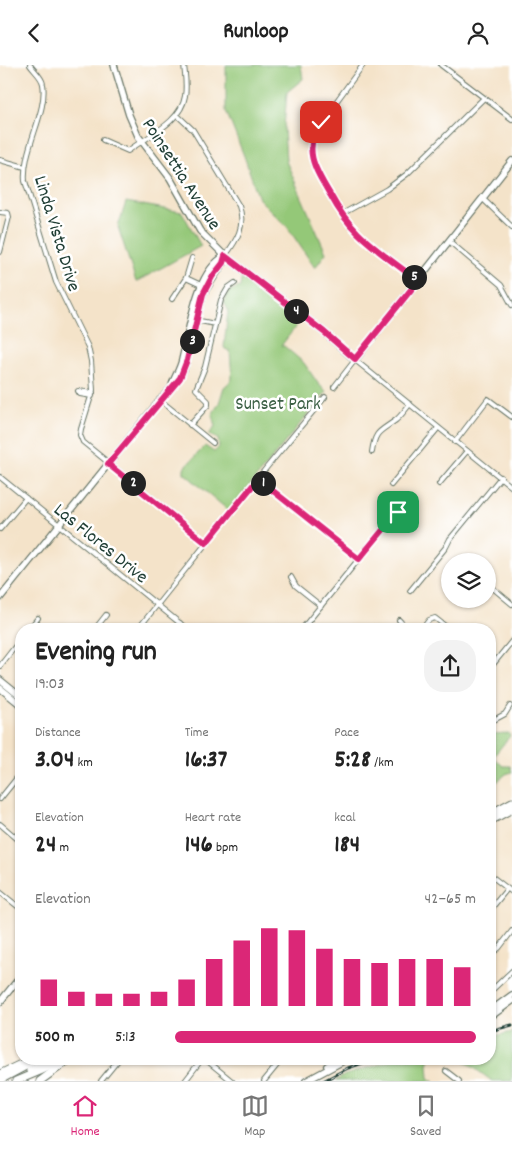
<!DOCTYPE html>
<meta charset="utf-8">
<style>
body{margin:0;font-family:Dekko,sans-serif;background:#f2f2f2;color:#222;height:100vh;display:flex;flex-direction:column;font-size:19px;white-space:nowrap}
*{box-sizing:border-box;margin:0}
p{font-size:16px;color:#767676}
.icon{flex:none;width:28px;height:28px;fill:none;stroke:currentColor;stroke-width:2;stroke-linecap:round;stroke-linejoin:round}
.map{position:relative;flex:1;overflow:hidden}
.side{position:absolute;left:15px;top:558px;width:481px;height:442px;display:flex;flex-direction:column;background:#fff;border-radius:20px;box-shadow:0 1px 4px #0004}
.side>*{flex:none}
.fabs{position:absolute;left:441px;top:488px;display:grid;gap:10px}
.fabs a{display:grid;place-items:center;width:55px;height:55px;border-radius:50%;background:#fff;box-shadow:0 1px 4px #0004;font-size:25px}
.pin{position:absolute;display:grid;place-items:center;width:42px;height:42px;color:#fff;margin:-21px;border-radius:10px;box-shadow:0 2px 8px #0006}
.km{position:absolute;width:25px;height:25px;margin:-12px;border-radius:50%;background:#222;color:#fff;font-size:14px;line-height:25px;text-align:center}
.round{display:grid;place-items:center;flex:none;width:52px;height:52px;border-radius:20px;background:#f2f2f2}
.headline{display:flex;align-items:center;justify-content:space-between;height:85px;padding:0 20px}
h1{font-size:28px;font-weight:800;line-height:38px}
.figures{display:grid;grid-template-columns:repeat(3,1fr);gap:8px;height:85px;padding:5px 20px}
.figures div{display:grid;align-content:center}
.figures b{font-size:25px;font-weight:800}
.figures small{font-size:14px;font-weight:400}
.figures p{font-size:14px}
.chart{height:140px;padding:10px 20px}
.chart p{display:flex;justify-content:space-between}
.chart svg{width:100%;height:90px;margin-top:5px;stroke:#db2777;stroke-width:6}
ul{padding:0 20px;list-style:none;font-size:16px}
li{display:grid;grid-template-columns:80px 60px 1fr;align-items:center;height:38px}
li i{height:12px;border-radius:6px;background:#db2777}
header{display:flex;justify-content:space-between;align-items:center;height:65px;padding:0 20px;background:#fff;font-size:22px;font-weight:800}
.menu{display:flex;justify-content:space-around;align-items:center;height:70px;border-top:1px solid #e0e0e0;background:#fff;font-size:14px;color:#767676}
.menu a{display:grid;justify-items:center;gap:2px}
.menu .selected{color:#db2777}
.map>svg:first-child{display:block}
.green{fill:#94c878;stroke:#5a8256}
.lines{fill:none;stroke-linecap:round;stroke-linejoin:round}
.minor-casing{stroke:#6a7768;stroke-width:6}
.major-casing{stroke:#6a7768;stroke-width:8}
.highway-casing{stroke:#6a7768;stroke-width:9}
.minor{stroke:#fff;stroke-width:4}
.major{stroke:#fff;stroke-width:5.5}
.highway{stroke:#fff;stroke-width:7}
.rail-casing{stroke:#1f3d34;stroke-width:3}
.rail{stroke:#fff;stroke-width:1;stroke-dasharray:4;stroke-linecap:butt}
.route-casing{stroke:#fff;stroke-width:10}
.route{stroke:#db2777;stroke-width:6}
.labels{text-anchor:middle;stroke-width:5;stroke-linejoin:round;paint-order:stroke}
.street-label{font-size:19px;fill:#1f3d34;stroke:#fff}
.park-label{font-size:19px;fill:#3c6045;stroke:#fff}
</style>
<header><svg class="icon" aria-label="back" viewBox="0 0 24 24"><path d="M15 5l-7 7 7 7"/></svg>Runloop<svg class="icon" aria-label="person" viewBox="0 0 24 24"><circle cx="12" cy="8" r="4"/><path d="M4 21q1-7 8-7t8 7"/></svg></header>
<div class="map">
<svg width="512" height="1016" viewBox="0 0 512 1016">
<rect width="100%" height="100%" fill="#fff"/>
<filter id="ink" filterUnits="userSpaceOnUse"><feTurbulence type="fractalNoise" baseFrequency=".02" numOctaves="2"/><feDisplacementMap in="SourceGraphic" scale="10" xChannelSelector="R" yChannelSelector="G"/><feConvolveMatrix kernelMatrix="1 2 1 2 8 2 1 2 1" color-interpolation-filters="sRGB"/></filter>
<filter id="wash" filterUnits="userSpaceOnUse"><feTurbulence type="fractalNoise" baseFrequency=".0096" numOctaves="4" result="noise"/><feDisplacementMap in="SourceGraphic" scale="20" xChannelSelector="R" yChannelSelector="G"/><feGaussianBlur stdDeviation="1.12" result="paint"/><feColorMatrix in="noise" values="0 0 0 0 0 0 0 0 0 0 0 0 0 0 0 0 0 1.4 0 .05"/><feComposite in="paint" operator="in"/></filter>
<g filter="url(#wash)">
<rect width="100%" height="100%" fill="#f4e3c9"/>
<g class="green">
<path d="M 226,0 L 301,0 L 303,14 L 287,27 L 284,63 L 286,96 L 326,188 L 315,203 L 288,163 L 259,134 L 244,91 L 226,46 Z"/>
<path d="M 126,137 L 182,147 L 201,181 L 136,217 L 118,162 Z"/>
<path d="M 241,215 L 244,215 L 251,217 L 300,256 L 281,281 L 284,281 L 304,298 L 317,317 L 326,327 L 229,446 L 184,408 L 184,403 L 205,381 L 214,387 L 219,382 L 218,374 L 209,370 L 215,361 L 212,350 L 219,338 L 224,322 L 231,316 L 232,313 L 230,286 L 225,284 L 224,282 L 228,245 L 224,237 L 229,226 L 240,222 Z"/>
<path d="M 509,668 L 510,671 L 493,692 L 503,701 L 510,701 L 512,707 L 506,709 L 490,723 L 490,669 Z"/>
<path d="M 512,967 L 512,1016 L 492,1016 L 462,994 L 490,994 L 490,972 Z"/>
<path d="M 397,994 L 430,994 L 428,999 L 429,1013 L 434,1016 L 335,1016 L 345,1010 Z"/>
</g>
</g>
<g filter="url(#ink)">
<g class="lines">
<defs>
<g id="minor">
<path d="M 30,0 C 34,6 42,12 43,19 C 48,46 22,85 25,116 L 56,217 L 88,282 L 91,296 L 93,325 L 81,364 L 80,370 L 83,377 L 207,478"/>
<path d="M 363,0 L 314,67 L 311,83 L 313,99 L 335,139 L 354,165 L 418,216"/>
<path d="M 441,0 L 512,54"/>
<path d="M 177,50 L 193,65 L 239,141 C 246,161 237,175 225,191"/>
<path d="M 103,75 L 128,86 C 147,71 181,58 185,31 C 187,21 185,10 184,0"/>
<path d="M 0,95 L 25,102"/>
<path d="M 483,134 L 512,162"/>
<path d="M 0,147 L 8,148 L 9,152 L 0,187"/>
<path d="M 342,149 L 387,124 L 407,109 L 484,33"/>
<path d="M 449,176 L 501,220 L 512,240"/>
<path d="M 186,213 L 201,220"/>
<path d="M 172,234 L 186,213 L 192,193"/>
<path d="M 195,255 L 215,259"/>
<path d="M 334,322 L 355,295 L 512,422"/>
<path d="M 92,331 L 80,329 L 78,326 L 93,328"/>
<path d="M 160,335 L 213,378"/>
<path d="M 190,360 L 208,340 L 208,336 L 196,324 L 205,302 L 221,235 L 228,223 L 235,218"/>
<path d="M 455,377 L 488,334 L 512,352"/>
<path d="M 372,387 C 375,365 380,367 396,355 C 401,351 405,345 410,339"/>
<path d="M 0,412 L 187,564"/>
<path d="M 257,414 L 359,494"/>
<path d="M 439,419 L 467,386"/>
<path d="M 391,420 L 438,363"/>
<path d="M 0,464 L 26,433"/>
<path d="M 291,512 L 296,521 L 321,541"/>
<path d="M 488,519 L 512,539"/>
<path d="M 410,526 L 446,482 L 450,474 L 501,412"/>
<path d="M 399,555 L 407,564"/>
<path d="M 60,562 L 62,564"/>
<path d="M 29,564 L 38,553"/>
<path d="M 95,564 L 106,550"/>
<path d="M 138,564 L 267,402 L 325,332"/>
<path d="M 175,564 L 180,558"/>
<path d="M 302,564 L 397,447"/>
<path d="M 422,564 L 429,555 L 435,553 L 449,564"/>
<path d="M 0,601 L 21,574"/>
<path d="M 490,603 L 512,576"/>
<path d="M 490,657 L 505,649 L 510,641"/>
<path d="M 0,734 L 21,708"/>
<path d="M 0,759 L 21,777"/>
<path d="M 490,810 L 512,827"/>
<path d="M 0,827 L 21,844"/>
<path d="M 490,845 L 507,824"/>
<path d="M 490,890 L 499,883 L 512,866"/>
<path d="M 490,927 L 512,906"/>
<path d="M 205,994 L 232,1016"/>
<path d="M 446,1006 L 459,1016"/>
<path d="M 101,1016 L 119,994"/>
<path d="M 185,1016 L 202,994"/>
<path d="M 264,1016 L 282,994"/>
</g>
<g id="major">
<path d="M 114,0 L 129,50 L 138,71 L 170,113 L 200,166 L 225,191 L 324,267 L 355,295 L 512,96"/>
<path d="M 172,320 C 175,311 180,304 182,295 C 190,264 195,207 225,191"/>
<path d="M 0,533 L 160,335 L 176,318 L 184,304 L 203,229 L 223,198 L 225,191"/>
<path d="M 0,615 L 21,632"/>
<path d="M 0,623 L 21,640"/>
<path d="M 0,937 L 21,911"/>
<path d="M 490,946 L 512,930"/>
<path d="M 490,952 L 512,936"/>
<path d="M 327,1001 L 337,994"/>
<path d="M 306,1016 L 347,994"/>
</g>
<g id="highway">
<path d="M 490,749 L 512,737"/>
<path d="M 490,756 L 512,744"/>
<path d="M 30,1006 L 53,994"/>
<path d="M 0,1009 L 25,997"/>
<path d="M 0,1015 L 39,994"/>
<path d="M 16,1016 L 40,1006 L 65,994"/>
<path d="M 40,1016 L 70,994"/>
</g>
</defs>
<use href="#minor" class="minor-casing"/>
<use href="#major" class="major-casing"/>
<use href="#highway" class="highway-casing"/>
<use href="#minor" class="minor"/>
<use href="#major" class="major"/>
<use href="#highway" class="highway"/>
<defs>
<g id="rail">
<path d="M 490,966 L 512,960"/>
<path d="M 323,1016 L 348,1003 L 374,994"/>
</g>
</defs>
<use href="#rail" class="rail-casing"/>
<use href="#rail" class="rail"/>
</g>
</g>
<g class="lines" filter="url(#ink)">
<defs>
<path id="route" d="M 321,57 C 301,84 316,106 331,131 C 338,144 347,157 358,168 C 376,186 398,200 418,216 L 355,294 L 324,267 L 225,191 L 223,198 L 212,212 L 203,229 L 187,295 L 180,313 L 108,399 L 206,478 L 258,414 L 359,494 L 398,447"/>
</defs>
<use href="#route" class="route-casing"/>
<use href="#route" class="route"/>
</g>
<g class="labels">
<g class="street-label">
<text transform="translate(183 108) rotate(57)" y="7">Poinsettia Avenue</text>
<text transform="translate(59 168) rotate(73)" y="7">Linda Vista Drive</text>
<text transform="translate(102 477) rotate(39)" y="7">Las Flores Drive</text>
</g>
<g class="park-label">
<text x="278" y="344">Sunset Park</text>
</g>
</g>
</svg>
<div class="fabs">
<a><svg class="icon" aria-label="layers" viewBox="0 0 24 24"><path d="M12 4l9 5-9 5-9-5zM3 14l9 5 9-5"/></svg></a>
</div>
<div class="pin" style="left:398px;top:447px;background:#1e9e55"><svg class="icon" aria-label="arrive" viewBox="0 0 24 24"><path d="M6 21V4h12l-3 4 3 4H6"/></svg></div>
<div class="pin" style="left:321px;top:57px;background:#d93025"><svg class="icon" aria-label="check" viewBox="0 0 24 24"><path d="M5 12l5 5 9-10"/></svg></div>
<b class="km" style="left:263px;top:418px">1</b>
<b class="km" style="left:133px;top:418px">2</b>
<b class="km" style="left:192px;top:276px">3</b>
<b class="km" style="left:296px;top:246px">4</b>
<b class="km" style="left:414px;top:212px">5</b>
<section class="side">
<div class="headline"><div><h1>Evening run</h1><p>19:03</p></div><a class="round"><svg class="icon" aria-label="share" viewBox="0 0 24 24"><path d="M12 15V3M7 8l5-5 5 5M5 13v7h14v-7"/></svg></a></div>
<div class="figures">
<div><p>Distance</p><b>3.04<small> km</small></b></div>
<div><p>Time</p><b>16:37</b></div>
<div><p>Pace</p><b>5:28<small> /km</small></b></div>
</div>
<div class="figures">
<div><p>Elevation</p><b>24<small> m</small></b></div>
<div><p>Heart rate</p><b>146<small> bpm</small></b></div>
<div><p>kcal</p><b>184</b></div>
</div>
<div class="chart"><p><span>Elevation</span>42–65 m</p>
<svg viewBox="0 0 160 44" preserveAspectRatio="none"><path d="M5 44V31M15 44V37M25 44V38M35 44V38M45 44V37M55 44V31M65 44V21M75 44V12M85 44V6M95 44V7M105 44V16M115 44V21M125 44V23M135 44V21M145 44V21M155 44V25"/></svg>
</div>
<ul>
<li><b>500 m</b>5:13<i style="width:100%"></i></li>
</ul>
</section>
</div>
<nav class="menu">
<a class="selected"><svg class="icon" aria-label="home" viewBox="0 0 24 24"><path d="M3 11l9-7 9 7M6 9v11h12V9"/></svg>Home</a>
<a><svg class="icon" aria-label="map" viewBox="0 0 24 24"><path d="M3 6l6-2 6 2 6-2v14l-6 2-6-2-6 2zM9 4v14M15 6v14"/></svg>Map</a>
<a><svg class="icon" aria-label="saved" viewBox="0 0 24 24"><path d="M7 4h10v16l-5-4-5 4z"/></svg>Saved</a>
</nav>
